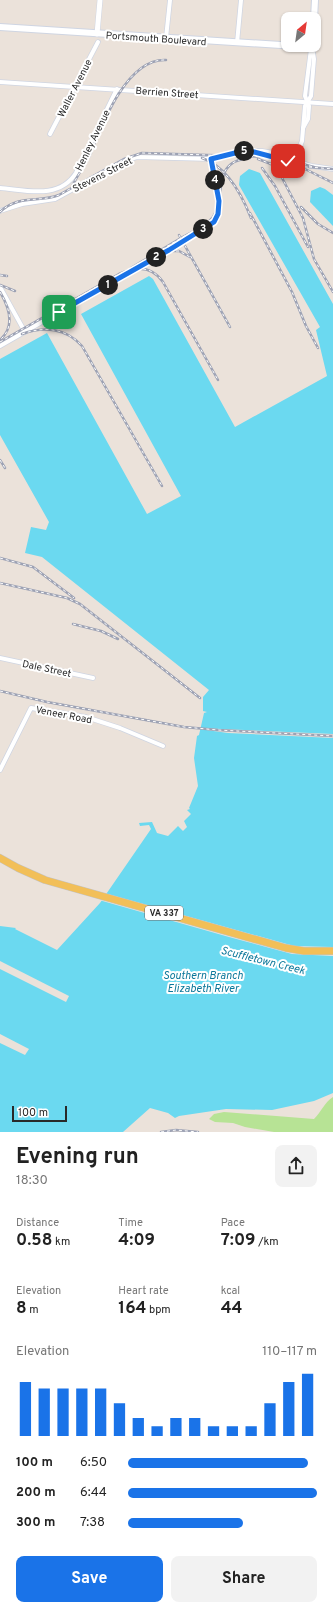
<!DOCTYPE html>
<meta charset="utf-8">
<style>
body{margin:0;font-family:Overpass,sans-serif;background:#f2f2f2;color:#222;height:100vh;display:flex;flex-direction:column;font-size:15px;white-space:nowrap}
*{box-sizing:border-box;margin:0}
p{font-size:13px;color:#767676}
.icon{flex:none;width:22px;height:22px;fill:none;stroke:currentColor;stroke-width:2;stroke-linecap:round;stroke-linejoin:round}
.map{position:relative;height:1132px;overflow:hidden}
.details{display:flex;flex-direction:column;background:#fff;flex:1}
.details>*{flex:none}
.needle{width:26px;rotate:29deg}
.fabs{position:absolute;left:281px;top:12px;display:grid;gap:8px}
.fabs a{display:grid;place-items:center;width:40px;height:40px;border-radius:8px;background:#fff;box-shadow:0 1px 3px #0004;font-size:20px}
.scale{position:absolute;left:12px;bottom:10px;width:55px;box-sizing:border-box;padding-left:4px;border:2px solid #292929;border-top:0;font-size:11px;line-height:14px;white-space:nowrap;color:#292929;-webkit-text-stroke:3px #fff;paint-order:stroke}
.pin{position:absolute;display:grid;place-items:center;width:34px;height:34px;color:#fff;margin:-17px;border-radius:8px;box-shadow:0 2px 6px #0006}
.km{position:absolute;width:20px;height:20px;margin:-10px;border-radius:50%;background:#222;color:#fff;font-size:11px;line-height:20px;text-align:center}
.round{display:grid;place-items:center;flex:none;width:42px;height:42px;border-radius:8px;background:#f2f2f2}
.head{display:flex;align-items:center;justify-content:space-between;height:68px;padding:0 16px}
h1{font-size:22px;font-weight:700;line-height:30px}
.metrics{display:grid;grid-template-columns:repeat(3,1fr);gap:6px;height:68px;padding:4px 16px}
.metrics div{display:grid;align-content:center}
.metrics b{font-size:17px;font-weight:700}
.metrics small{font-size:11px;font-weight:400}
.metrics p{font-size:11px}
.chart{height:112px;padding:8px 16px}
.chart p{display:flex;justify-content:space-between}
.chart svg{width:100%;height:72px;margin-top:4px;stroke:#1a73e8;stroke-width:6}
.action{display:flex;gap:8px;margin-top:auto;padding:8px 16px}
.action a{flex:1;height:46px;border-radius:8px;background:#1a73e8;color:#fff;font-size:16px;font-weight:700;line-height:46px;text-align:center}
.action a+a{background:#f2f2f2;color:#222}
ul{padding:0 16px;list-style:none;font-size:13px}
li{display:grid;grid-template-columns:64px 48px 1fr;align-items:center;height:30px}
li i{height:10px;border-radius:5px;background:#1a73e8}
.map>svg:first-child{display:block}
.green{fill:#b7e395}
.water{fill:#6bd9f0}
.pier{fill:#ebe2da}
.lines{fill:none;stroke-linecap:round;stroke-linejoin:round}
.minor-casing{stroke:#cfd5e2;stroke-width:5.5}
.tertiary-casing{stroke:#cfd5e2;stroke-width:6}
.secondary-casing{stroke:#cfd5e2;stroke-width:8}
.primary-casing{stroke:#c3c3c3;stroke-width:8}
.minor{stroke:#fff;stroke-width:4}
.tertiary{stroke:#fff;stroke-width:5}
.secondary{stroke:#fff;stroke-width:6}
.primary{stroke:#f2bf58;stroke-width:7}
.rail-casing{stroke:#9da2b4;stroke-width:2.5}
.rail{stroke:#fff;stroke-width:1;stroke-dasharray:3;stroke-linecap:butt}
.route-casing{stroke:#fff;stroke-width:8}
.route{stroke:#1a73e8;stroke-width:5}
.labels{text-anchor:middle;stroke-width:4;stroke-linejoin:round;paint-order:stroke}
.shield{fill:#fff;stroke:#696969;stroke-width:1}
.shield-label{font-size:9px;font-weight:bold;fill:#292929}
.street-label{font-size:10px;fill:#292929;stroke:#fff}
.water-label{font-size:11px;font-style:italic;fill:#0b779a;stroke:#fff}
</style>
<div class="map">
<svg width="333" height="1132" viewBox="0 0 333 1132">
<rect width="100%" height="100%" fill="#ebe2da"/>
<path class="green" d="M 333,1097 L 333,1132 L 274,1132 L 245,1127 L 233,1123 L 215,1122 L 209,1119 L 214,1114 L 224,1112 L 314,1119 C 322,1111 324,1103 333,1097 Z"/>
<g class="water">
<path d="M 249,169 L 260,173 L 333,304 L 333,1093 L 314,1101 L 272,1110 L 226,1109 L 179,1116 L 175,1118 L 168,1113 L 150,1108 L 123,1132 L 0,1132 L 0,926 L 16,928 L 15,929 L 57,950 L 100,903 L 151,829 L 149,825 L 140,826 L 139,823 L 152,822 L 157,833 L 168,836 L 178,826 L 183,831 L 187,827 L 184,821 L 191,814 L 187,810 L 190,809 L 189,808 L 198,786 L 194,758 L 197,736 L 199,735 L 204,713 L 207,712 L 203,711 L 203,697 L 209,690 L 42,557 L 25,553 L 31,527 L 46,530 L 49,522 L 0,435 L 0,359 L 47,333 L 147,514 L 181,496 L 81,314 L 149,276 L 153,279 L 235,427 L 327,376 L 316,330 L 320,327 L 239,185 L 240,176 Z"/>
<path d="M 320,187 L 325,189 L 333,195 L 333,226 L 310,202 L 311,191 Z"/>
</g>
<g class="pier">
<path d="M 199,728 L 333,734 L 333,738 L 228,733 L 199,729 Z"/>
<path d="M 104,893 L 294,946 L 333,947 L 333,956 L 292,954 L 229,937 L 99,900 Z"/>
<path d="M 0,961 L 69,996 L 66,1002 L 0,969 Z"/>
<path d="M 0,1034 L 29,1049 L 25,1055 L 0,1043 Z"/>
</g>
<g class="lines">
<defs>
<g id="minor">
<path d="M 166,38 L 170,0"/>
<path d="M 237,43 L 241,0"/>
<path d="M 0,82 L 333,104"/>
<path d="M 303,128 L 308,119 L 309,106 L 305,96 L 311,49"/>
<path d="M 50,134 L 98,42"/>
<path d="M 260,153 L 312,166 L 333,169"/>
<path d="M 294,162 L 302,141 L 305,106 L 311,96 L 314,59 L 312,47"/>
<path d="M 0,188 C 26,190 59,200 76,173 L 117,89"/>
<path d="M 0,211 L 22,204 L 55,199 L 124,161 L 137,157 L 211,159 L 239,151 L 262,151 L 290,156 L 307,165"/>
<path d="M 0,287 L 25,332"/>
<path d="M 0,346 L 212,224 C 227,209 214,177 211,159"/>
<path d="M 0,658 L 93,678"/>
<path d="M 0,770 L 31,708 L 86,717 L 120,728 L 163,746"/>
</g>
<path id="tertiary" d="M 97,34 L 100,0"/>
<g id="secondary">
<path d="M 314,19 L 315,0"/>
<path d="M 0,27 L 312,47 L 312,45"/>
</g>
<path id="primary" d="M 0,858 L 18,868 L 45,880 L 286,948 L 304,951 L 333,951"/>
</defs>
<use href="#minor" class="minor-casing"/>
<use href="#tertiary" class="tertiary-casing"/>
<use href="#secondary" class="secondary-casing"/>
<use href="#primary" class="primary-casing"/>
<use href="#minor" class="minor"/>
<use href="#tertiary" class="tertiary"/>
<use href="#secondary" class="secondary"/>
<use href="#primary" class="primary"/>
<defs>
<g id="rail">
<path d="M 89,157 C 101,127 126,58 166,60"/>
<path d="M 202,158 C 226,166 242,195 251,218"/>
<path d="M 258,159 L 271,164 L 280,174 L 303,218 L 314,259 L 333,292"/>
<path d="M 309,167 L 333,169"/>
<path d="M 262,168 L 275,186 L 308,247"/>
<path d="M 303,168 L 333,183"/>
<path d="M 72,186 L 91,153"/>
<path d="M 301,207 L 318,224 L 333,233"/>
<path d="M 0,212 C 19,194 38,203 59,195 L 124,159 L 142,153 L 274,157 L 314,167"/>
<path d="M 250,213 L 292,292 L 306,326 L 318,348"/>
<path d="M 179,235 L 230,327"/>
<path d="M 164,251 L 179,251 L 190,257"/>
<path d="M 131,268 C 148,258 164,248 181,238 C 191,232 206,227 213,217 C 227,196 210,161 250,158"/>
<path d="M 0,275 L 7,276"/>
<path d="M 0,285 L 15,291"/>
<path d="M 0,292 C 9,307 16,326 0,340"/>
<path d="M 22,334 C 44,326 66,328 82,346 L 162,486"/>
<path d="M 0,342 L 119,274 C 136,266 152,266 163,282 L 218,380"/>
<path d="M 0,460 L 5,468"/>
<path d="M 0,558 L 33,567 L 74,598"/>
<path d="M 0,583 L 67,598 L 80,604 L 200,698"/>
<path d="M 73,624 L 101,631 L 118,639"/>
<path d="M 0,691 L 47,702 L 184,727 L 218,730 L 333,736"/>
<path d="M 161,1132 L 176,1130 L 198,1132"/>
</g>
</defs>
<use href="#rail" class="rail-casing"/>
<use href="#rail" class="rail"/>
</g>
<g class="lines">
<defs>
<path id="route" d="M 59,312 L 169,250 L 214,222 L 218,214 L 219,201 L 211,159 L 243,151 L 254,152 L 288,161"/>
</defs>
<use href="#route" class="route-casing"/>
<use href="#route" class="route"/>
</g>
<g class="labels">
<rect class="shield" x="145" y="906" width="38" height="14" rx="3"/>
<g class="shield-label">
<text x="164" y="916">VA 337</text>
</g>
<g class="street-label">
<text transform="translate(156 38) rotate(4)" y="4">Portsmouth Boulevard</text>
<text transform="translate(74 88) rotate(-63)" y="4">Waller Avenue</text>
<text transform="translate(167 92) rotate(4)" y="4">Berrien Street</text>
<text transform="translate(92 140) rotate(-64)" y="4">Henley Avenue</text>
<text transform="translate(102 174) rotate(-27)" y="4">Stevens Street</text>
<text transform="translate(47 668) rotate(12)" y="4">Dale Street</text>
<text transform="translate(64 714) rotate(11)" y="4">Veneer Road</text>
</g>
<g class="water-label">
<text transform="translate(263 960) rotate(14)" y="4">Scuffletown Creek</text>
<text x="203" y="979">Southern Branch<tspan x="203" dy="13">Elizabeth River</tspan></text>
</g>
</g>
</svg>
<div class="fabs">
<a><svg class="needle" viewBox="-14 -14 28 28"><path d="M0-13l5 13h-10z" fill="#e53935"/><path d="M0 13l5-13h-10z" fill="#767676"/></svg></a>
</div>
<div class="scale">100 m</div>
<div class="pin" style="left:59px;top:312px;background:#1e9e55"><svg class="icon" aria-label="arrive" viewBox="0 0 24 24"><path d="M6 21V4h12l-3 4 3 4H6"/></svg></div>
<div class="pin" style="left:288px;top:161px;background:#d93025"><svg class="icon" aria-label="check" viewBox="0 0 24 24"><path d="M5 12l5 5 9-10"/></svg></div>
<b class="km" style="left:108px;top:285px">1</b>
<b class="km" style="left:156px;top:257px">2</b>
<b class="km" style="left:203px;top:229px">3</b>
<b class="km" style="left:215px;top:180px">4</b>
<b class="km" style="left:244px;top:151px">5</b>
</div>
<section class="details">
<div class="head"><div><h1>Evening run</h1><p>18:30</p></div><a class="round"><svg class="icon" aria-label="share" viewBox="0 0 24 24"><path d="M12 15V3M7 8l5-5 5 5M5 13v7h14v-7"/></svg></a></div>
<div class="metrics">
<div><p>Distance</p><b>0.58<small> km</small></b></div>
<div><p>Time</p><b>4:09</b></div>
<div><p>Pace</p><b>7:09<small> /km</small></b></div>
</div>
<div class="metrics">
<div><p>Elevation</p><b>8<small> m</small></b></div>
<div><p>Heart rate</p><b>164<small> bpm</small></b></div>
<div><p>kcal</p><b>44</b></div>
</div>
<div class="chart"><p><span>Elevation</span>110–117 m</p>
<svg viewBox="0 0 160 44" preserveAspectRatio="none"><path d="M5 44V11M15 44V15M25 44V15M35 44V15M45 44V15M55 44V24M65 44V33M75 44V38M85 44V33M95 44V33M105 44V38M115 44V38M125 44V38M135 44V24M145 44V11M155 44V6"/></svg>
</div>
<ul>
<li><b>100 m</b>6:50<i style="width:95%"></i></li>
<li><b>200 m</b>6:44<i style="width:100%"></i></li>
<li><b>300 m</b>7:38<i style="width:61%"></i></li>
</ul>
<div class="action"><a>Save</a><a>Share</a></div>
</section>
